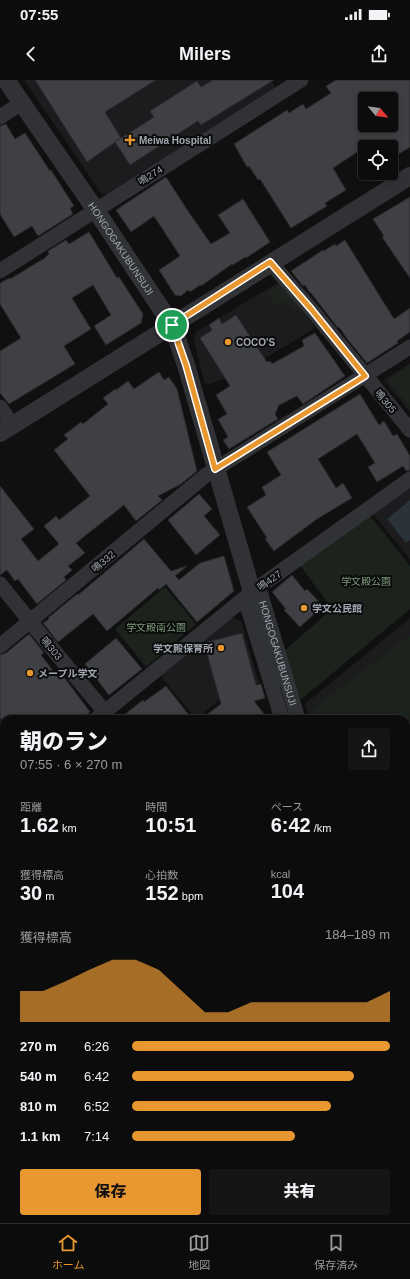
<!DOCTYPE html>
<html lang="ja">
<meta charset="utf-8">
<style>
body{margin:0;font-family:Arial,"Noto Sans JP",sans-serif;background:#151516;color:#f1f3f6;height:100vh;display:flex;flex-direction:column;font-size:15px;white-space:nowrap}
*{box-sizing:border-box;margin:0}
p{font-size:13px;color:#9a9b9d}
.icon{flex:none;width:22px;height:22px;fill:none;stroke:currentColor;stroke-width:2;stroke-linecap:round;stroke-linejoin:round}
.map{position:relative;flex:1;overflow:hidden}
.drawer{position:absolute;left:0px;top:635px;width:410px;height:508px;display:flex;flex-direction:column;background:#0c0c0d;border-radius:12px 12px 0 0;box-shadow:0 2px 10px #0003,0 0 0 1px #2c2c2e}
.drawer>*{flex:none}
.needle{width:26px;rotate:119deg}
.tools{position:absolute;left:358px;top:12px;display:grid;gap:8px}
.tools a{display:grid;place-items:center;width:40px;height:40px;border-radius:4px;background:#0c0c0d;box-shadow:0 2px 10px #0003,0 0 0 1px #2c2c2e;font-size:20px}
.pin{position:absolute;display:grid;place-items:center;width:34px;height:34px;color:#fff;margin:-17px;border:2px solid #fff;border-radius:50%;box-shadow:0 1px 4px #0007}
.round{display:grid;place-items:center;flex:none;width:42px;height:42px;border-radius:4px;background:#151516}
.headline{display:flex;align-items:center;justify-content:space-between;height:68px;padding:0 20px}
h1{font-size:22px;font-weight:800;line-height:30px}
.figures{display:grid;grid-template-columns:repeat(3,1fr);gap:6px;height:68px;padding:4px 20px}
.figures div{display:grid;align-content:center}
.figures b{font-size:20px;font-weight:800}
.figures small{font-size:11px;font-weight:400}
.figures p{font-size:11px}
.chart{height:112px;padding:8px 20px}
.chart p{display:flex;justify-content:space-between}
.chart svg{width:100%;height:72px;margin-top:4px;fill:#e89731;opacity:.7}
.primary-button{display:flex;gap:8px;margin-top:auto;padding:8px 20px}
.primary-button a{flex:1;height:46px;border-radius:4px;background:#e89731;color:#111;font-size:16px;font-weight:800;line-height:46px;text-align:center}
.primary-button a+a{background:#151516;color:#f1f3f6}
ul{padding:0 20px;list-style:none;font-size:13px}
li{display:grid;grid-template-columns:64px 48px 1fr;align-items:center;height:30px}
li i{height:10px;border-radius:5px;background:#e89731}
.status{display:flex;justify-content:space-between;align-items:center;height:28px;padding:0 20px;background:#0c0c0d;direction:ltr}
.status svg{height:11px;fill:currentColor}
header{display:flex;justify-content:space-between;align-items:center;height:52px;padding:0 20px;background:#0c0c0d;font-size:18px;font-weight:800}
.tab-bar{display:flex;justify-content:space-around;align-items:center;height:56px;border-top:1px solid #2c2c2e;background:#0c0c0d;font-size:11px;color:#9a9b9d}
.tab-bar a{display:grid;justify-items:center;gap:2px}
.tab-bar .current{color:#e89731}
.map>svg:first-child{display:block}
.built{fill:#1c1c1e}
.green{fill:#1c231d}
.water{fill:#2a3339}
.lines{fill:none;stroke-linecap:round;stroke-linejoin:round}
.river{stroke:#2a3339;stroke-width:26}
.building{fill:#3f4044;stroke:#2a2a2d;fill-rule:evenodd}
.minor{stroke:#313236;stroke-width:15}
.tertiary{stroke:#313236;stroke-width:18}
.route-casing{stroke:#fff;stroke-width:8}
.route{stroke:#e89731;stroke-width:5}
.poi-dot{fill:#e89731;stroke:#0b0b0c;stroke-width:1.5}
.labels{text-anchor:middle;stroke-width:4;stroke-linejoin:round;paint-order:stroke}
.poi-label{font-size:10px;font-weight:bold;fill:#a2a8b1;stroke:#0b0b0c;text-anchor:start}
.street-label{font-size:10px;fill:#a2a8b1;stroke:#0b0b0c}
.park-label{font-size:10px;fill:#7b9c79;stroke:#0b0b0c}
</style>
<div class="status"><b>07:55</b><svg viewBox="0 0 49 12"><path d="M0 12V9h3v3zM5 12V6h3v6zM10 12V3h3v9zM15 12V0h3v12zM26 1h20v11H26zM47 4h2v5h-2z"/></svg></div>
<header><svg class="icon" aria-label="back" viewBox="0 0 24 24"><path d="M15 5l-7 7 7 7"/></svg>Milers<svg class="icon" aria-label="share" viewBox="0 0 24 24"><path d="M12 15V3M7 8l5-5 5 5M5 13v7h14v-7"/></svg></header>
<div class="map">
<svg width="410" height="1143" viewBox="0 0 410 1143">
<rect width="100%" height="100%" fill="#101011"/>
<g class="built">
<path d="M 24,0 L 271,0 L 276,8 L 108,115 L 101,113 Z"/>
<path d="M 277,203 L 281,204 L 300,227 L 315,248 L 236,296 L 205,305 L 194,260 L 196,252 Z"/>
<path d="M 410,283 L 410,332 L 384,300 Z"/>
<path d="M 410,408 L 410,479 L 372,433 Z"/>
<path d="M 232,537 L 241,541 L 259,603 L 231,610 L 196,639 L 160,595 Z"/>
<path d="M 410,538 L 410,762 L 406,757 L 406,639 L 310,639 L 305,624 Z"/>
<path d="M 0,665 L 4,669 L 4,1036 L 0,1033 Z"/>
<path d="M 410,949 L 410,992 L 406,991 L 406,950 Z"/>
</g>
<g class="green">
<path d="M 281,204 L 300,227 L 295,230 L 287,221 L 277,226 L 267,213 Z"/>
<path d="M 410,285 L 410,327 L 388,300 Z"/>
<path d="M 368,433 L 410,486 L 410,529 L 299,621 L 283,572 L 332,529 L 297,481 Z"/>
<path d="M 165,507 L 196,544 L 146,587 L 115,549 Z"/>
<path d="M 410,555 L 410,704 L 406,707 L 406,639 L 315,639 L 312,630 Z"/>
<path d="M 0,665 L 4,669 L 4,752 L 0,756 Z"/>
<path d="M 0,809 L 4,814 L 4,855 L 0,859 Z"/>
</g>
<path class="water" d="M 410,420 L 410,460 L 406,463 L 387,439 Z"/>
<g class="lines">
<g class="river">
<path d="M 255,523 L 276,595"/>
<path d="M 406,1048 L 410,1062"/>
</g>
</g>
<g class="building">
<path d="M 35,0 L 156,0 L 105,32 L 121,58 L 87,82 Z"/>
<path d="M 213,0 L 274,0 L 201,45 L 198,41 L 130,85 L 115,62 L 154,37 L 150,31 L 197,1 L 201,7 Z"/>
<path d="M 336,0 L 410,0 L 410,67 L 391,79 L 391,67 L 365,67 L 333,88 L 346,110 L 325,123 L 327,126 L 291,148 L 260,99 L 258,100 L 249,86 L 247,87 L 234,64 L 287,30 L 289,33 L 303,24 L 306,29 L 331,13 L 326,6 ZM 365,19 L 391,19 L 391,45 L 365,45 Z"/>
<path d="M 6,44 L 15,59 L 25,53 L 50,91 L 51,90 L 74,126 L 70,128 L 73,134 L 38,156 L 32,146 L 14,157 L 0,134 L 0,46 Z"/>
<path d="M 166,97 L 188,131 L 211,164 L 230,153 L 218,135 L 243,119 L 270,162 L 246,178 L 245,177 L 233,185 L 232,184 L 201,206 L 200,205 L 190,212 L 188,210 L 181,216 L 175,215 L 159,190 L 180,176 L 154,136 L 131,152 L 116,130 Z"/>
<path d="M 410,117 L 410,198 L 382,157 L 384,156 L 373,139 Z"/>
<path d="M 89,152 L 117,198 L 119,197 L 143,234 L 141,243 L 106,265 L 94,246 L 111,235 L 93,205 L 72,218 L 91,249 L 64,266 L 75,284 L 9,324 L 0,313 L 0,271 L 21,258 L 0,224 L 0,203 L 9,198 L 10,199 L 45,178 L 49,174 L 48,171 L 66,160 L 69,164 Z"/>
<path d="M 345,160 L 394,239 L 410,228 L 410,252 L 397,261 L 398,263 L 367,283 L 348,260 L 339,247 L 338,248 L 311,213 L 310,213 L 305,205 L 303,206 L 291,191 L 323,170 L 324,171 L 335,164 L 336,166 Z"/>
<path d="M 236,235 L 267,282 L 270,281 L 272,284 L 304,266 L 302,260 L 315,253 L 345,296 L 303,324 L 297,316 L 279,325 L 275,334 L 278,339 L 229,369 L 223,360 L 228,357 L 218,339 L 227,334 L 216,315 L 230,306 L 200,258 L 212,250 L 209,245 L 219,238 L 222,244 Z"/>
<path d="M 159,292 L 164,300 L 169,297 L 177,309 L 197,391 L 181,404 L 158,416 L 162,420 L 136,441 L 124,425 L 76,463 L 85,473 L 68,486 L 72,490 L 64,497 L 66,500 L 37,524 L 18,499 L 15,501 L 7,490 L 0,495 L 0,406 L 34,449 L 21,459 L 38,481 L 59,464 L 44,446 L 56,436 L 59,440 L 90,416 L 54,370 L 68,359 L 64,355 L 81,342 L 83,344 L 108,324 L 103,318 L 115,309 L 116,310 L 128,301 L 134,309 Z"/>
<path d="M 360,314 L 379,345 L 384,341 L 393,356 L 397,354 L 410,376 L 410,390 L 406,391 L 403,386 L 377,402 L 368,387 L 375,383 L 357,354 L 318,379 L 336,408 L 343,403 L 352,418 L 317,439 L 274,471 L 265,459 L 267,458 L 247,427 L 266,415 L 262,407 L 281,395 L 267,372 Z"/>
<path d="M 199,414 L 212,429 L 204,436 L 220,455 L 196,475 L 168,440 Z"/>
<path d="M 144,459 L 171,491 L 187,486 L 175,496 L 179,500 L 200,483 L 224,476 L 234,511 L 197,542 L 166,504 L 159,510 L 158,508 L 107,551 L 93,534 L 58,562 L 43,543 L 49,539 L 48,538 L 77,514 L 78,515 Z"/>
<path d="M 292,495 L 305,511 L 307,509 L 323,526 L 300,547 L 284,530 L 286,529 L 272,512 Z"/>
<path d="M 242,553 L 256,605 L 261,604 L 265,618 L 254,621 L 268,639 L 201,639 L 221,624 L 204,563 Z"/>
<path d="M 29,554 L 44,573 L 41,575 L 57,596 L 61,593 L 90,632 L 81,639 L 0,639 L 0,575 L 6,573 Z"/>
<path d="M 116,558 L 142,589 L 109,615 L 85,584 Z"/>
<path d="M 166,606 L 192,639 L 119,639 L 143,620 L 144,622 Z"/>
</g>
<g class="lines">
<g class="minor">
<path d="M 0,37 L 22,23"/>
<path d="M 270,182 L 311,229 L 410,350"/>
<path d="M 0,191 L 301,0"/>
<path d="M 0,327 L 12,345"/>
<path d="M 0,504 L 55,572 L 105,632"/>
<path id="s1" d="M 252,512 L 261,515 L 298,639"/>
<path d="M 252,512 L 247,525 L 282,639"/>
<path d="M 0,566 L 206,395 L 410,267"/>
<path d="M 96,639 L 252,512 L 410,399"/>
<path d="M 0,660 L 4,664"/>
<path d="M 406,772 L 410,777"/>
<path d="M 406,1020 L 410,1034"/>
<path d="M 0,1075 L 4,1071"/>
<path d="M 406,1081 L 410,1095"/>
<path d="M 269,1143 L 273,1139"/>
</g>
<g class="tertiary">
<path id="s2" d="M 6,0 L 95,129 L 172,245 L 186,285 L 252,512"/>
<path d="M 0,353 L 410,96"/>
<path d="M 0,1059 L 4,1061"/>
<path d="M 0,1083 L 4,1085"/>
<path d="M 90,1139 L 97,1143"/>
<path d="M 124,1139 L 130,1143"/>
</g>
</g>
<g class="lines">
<defs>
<path id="route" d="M 270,182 L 311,229 L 365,296 L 215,389 L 186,285 L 172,245 Z"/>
</defs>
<use href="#route" class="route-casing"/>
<use href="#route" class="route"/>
</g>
<g class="poi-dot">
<path d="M128 54h4v4h4v4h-4v4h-4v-4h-4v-4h4z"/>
<circle cx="228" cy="262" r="4"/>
<circle cx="304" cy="528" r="4"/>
<circle cx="221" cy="568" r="4"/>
<circle cx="30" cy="593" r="4"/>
</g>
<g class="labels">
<g class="poi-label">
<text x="139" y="64">Meiwa Hospital</text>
<text x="236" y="266">COCO'S</text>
<text x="312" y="532">学文公民館</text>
<text x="213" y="572" text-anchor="end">学文殿保育所</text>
<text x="38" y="597">メープル学文</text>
</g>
<g class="street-label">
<text transform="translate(150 95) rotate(-32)" y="4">鳴274</text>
<text dy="4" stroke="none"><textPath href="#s2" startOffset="204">HONGOGAKUBUNSUJI</textPath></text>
<text transform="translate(386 321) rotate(50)" y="4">鳴305</text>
<text transform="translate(103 481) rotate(-40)" y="4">鳴332</text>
<text transform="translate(269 500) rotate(-36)" y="4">鳴427</text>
<text transform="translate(52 568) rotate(51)" y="4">鳴303</text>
<text dy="4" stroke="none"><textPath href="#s1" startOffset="70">HONGOGAKUBUNSUJI</textPath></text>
</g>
<g class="park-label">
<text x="366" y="505">学文殿公園</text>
<text x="156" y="551">学文殿南公園</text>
</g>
</g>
</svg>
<div class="tools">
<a><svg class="needle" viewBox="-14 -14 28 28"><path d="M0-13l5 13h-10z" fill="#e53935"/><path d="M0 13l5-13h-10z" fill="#9a9b9d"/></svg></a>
<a><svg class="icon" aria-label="locate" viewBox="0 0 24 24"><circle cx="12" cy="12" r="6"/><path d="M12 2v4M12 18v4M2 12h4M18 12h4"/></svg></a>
</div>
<div class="pin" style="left:172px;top:245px;background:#1e9e55"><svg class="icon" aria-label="arrive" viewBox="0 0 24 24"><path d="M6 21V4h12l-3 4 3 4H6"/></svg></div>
<section class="drawer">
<div class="headline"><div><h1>朝のラン</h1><p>07:55 · 6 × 270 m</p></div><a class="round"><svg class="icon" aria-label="share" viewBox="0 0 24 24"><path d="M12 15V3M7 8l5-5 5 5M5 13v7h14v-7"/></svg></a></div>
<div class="figures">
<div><p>距離</p><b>1.62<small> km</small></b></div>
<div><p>時間</p><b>10:51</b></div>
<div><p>ペース</p><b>6:42<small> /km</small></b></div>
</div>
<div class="figures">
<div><p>獲得標高</p><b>30<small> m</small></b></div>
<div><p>心拍数</p><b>152<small> bpm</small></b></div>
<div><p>kcal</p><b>104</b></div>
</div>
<div class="chart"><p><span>獲得標高</span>184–189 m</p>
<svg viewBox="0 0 160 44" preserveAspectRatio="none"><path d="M0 44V25L10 25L20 19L30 12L40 6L50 6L60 12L70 25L80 38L90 38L100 32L110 32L120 32L130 32L140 32L150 32L160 25V44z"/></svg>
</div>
<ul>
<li><b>270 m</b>6:26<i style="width:100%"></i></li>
<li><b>540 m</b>6:42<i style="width:86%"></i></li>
<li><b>810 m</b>6:52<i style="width:77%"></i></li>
<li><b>1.1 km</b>7:14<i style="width:63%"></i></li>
</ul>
<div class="primary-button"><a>保存</a><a>共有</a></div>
</section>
</div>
<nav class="tab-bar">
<a class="current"><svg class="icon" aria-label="home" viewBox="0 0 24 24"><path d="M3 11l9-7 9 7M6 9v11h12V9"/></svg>ホーム</a>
<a><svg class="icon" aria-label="map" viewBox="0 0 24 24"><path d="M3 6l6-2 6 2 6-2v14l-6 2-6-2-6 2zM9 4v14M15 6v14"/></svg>地図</a>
<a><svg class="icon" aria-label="saved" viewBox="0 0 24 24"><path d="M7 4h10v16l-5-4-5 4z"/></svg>保存済み</a>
</nav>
